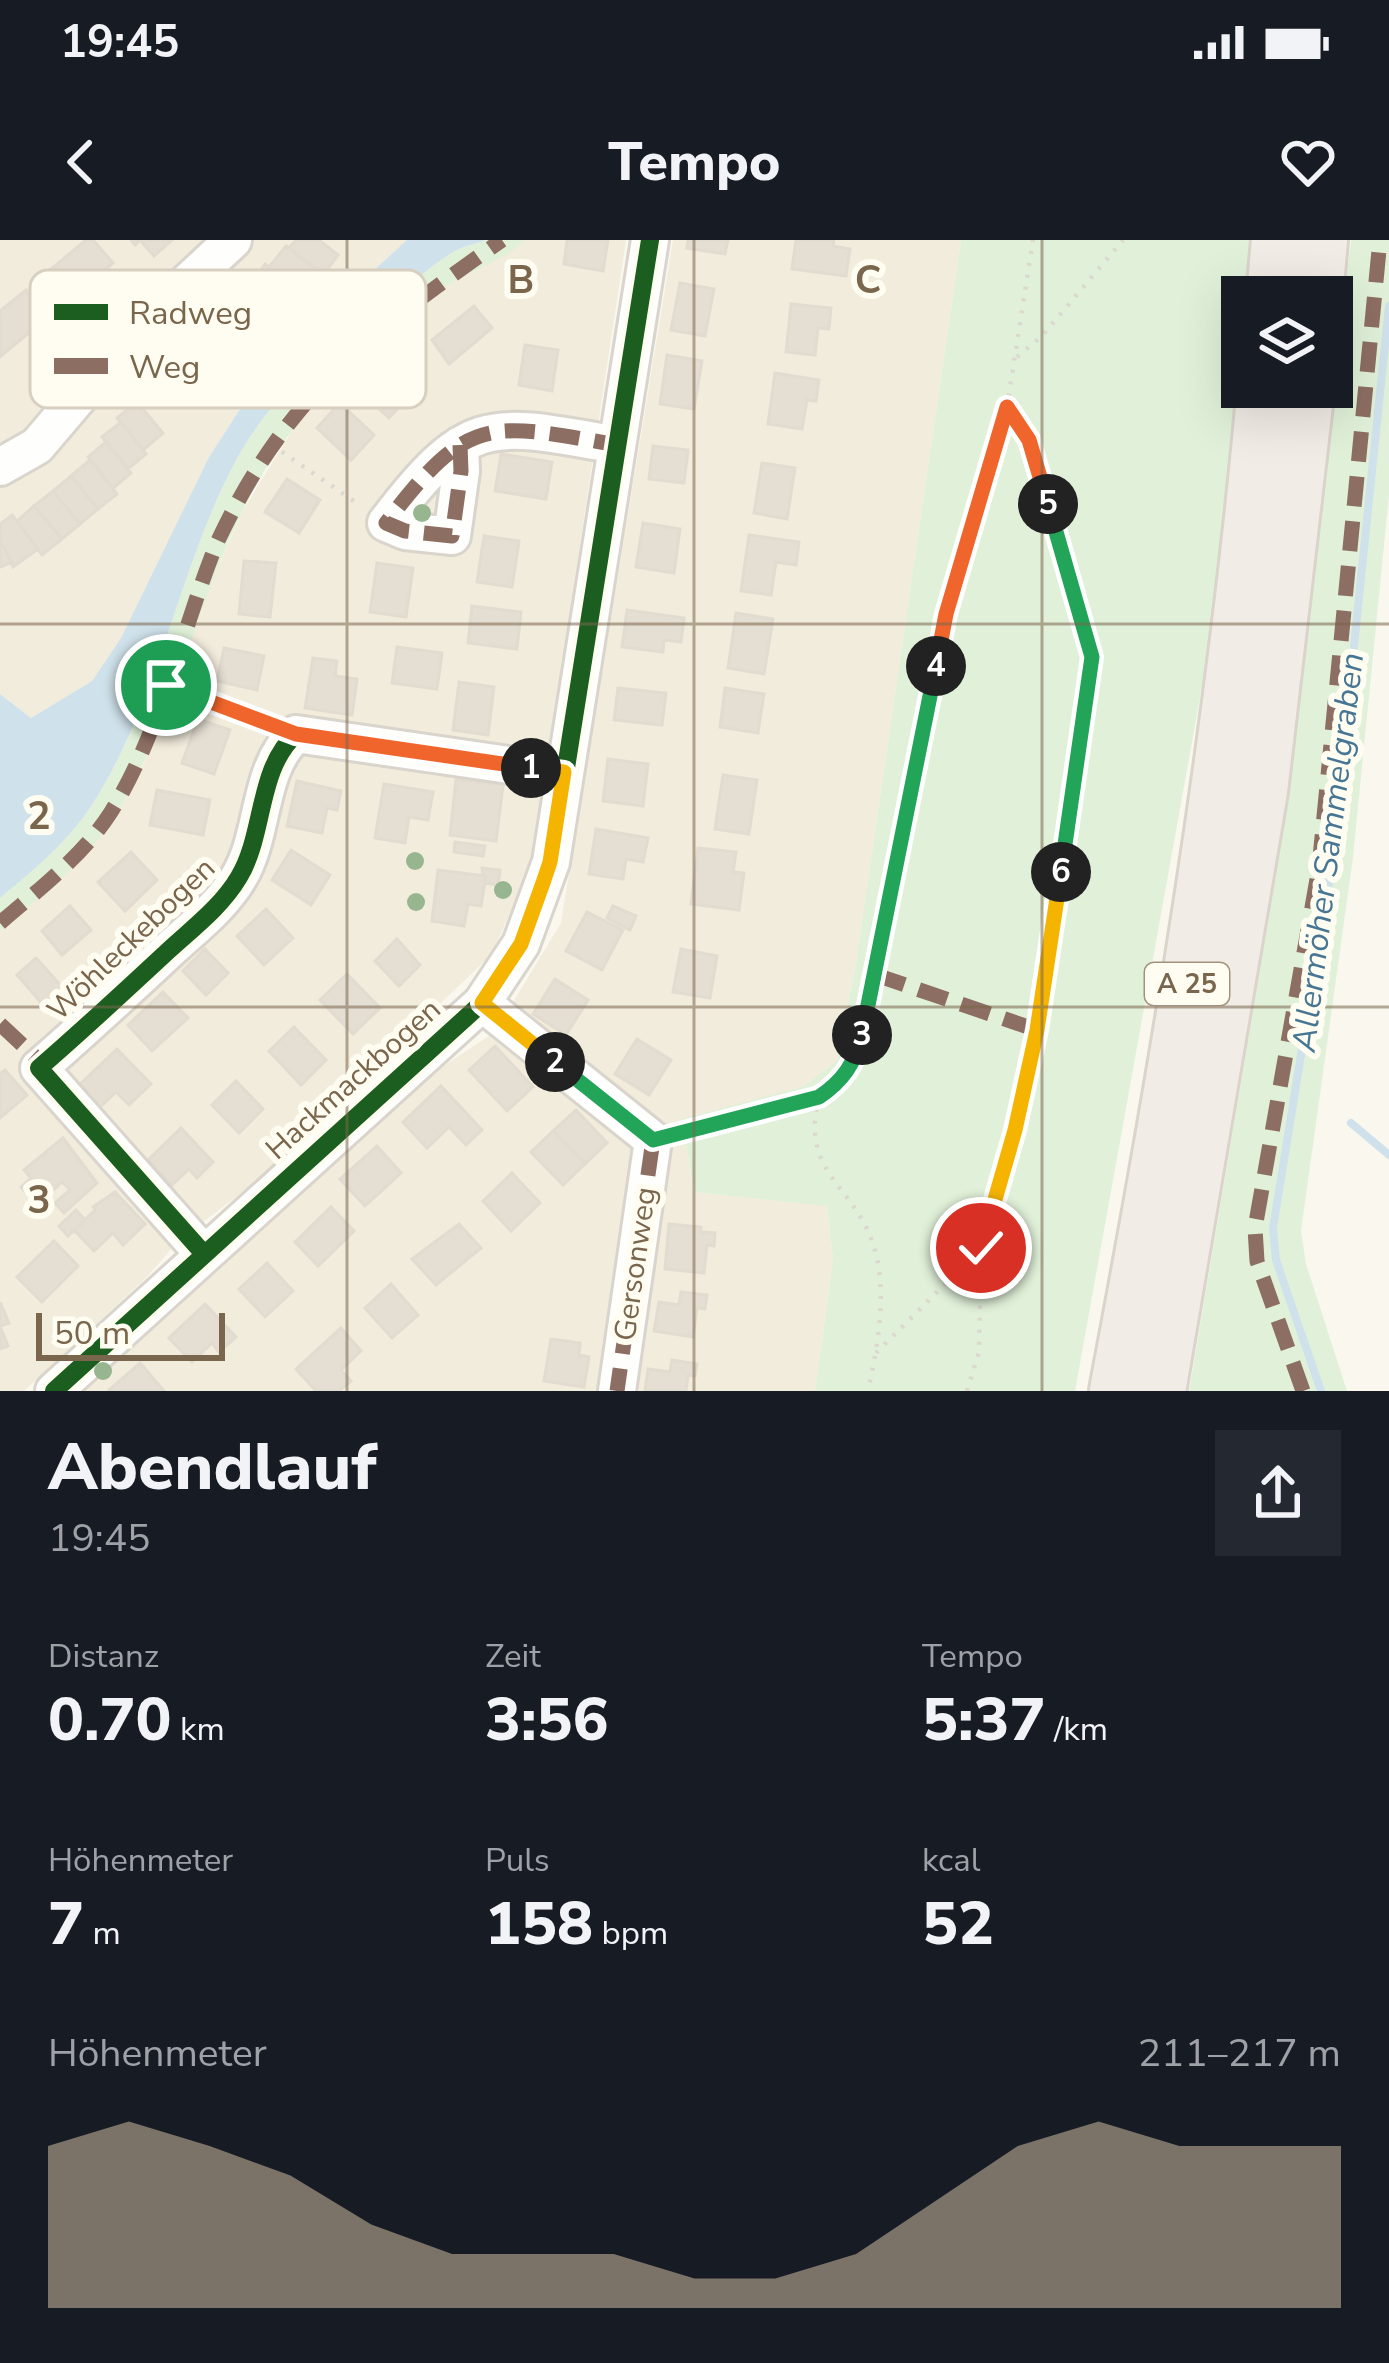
<!DOCTYPE html>
<html lang="de">
<meta charset="utf-8">
<style>
body{margin:0;font-family:"Nunito Sans",sans-serif;background:#242831;color:#f1f3f6;height:100vh;display:flex;flex-direction:column;font-size:45px;white-space:nowrap}
*{box-sizing:border-box;margin:0}
p{font-size:39px;color:#9ea1a6}
.icon{flex:none;width:66px;height:66px;fill:none;stroke:currentColor;stroke-width:2;stroke-linecap:round;stroke-linejoin:round}
.map{position:relative;height:1151px;overflow:hidden}
.sheet{display:flex;flex-direction:column;background:#171b24;flex:1}
.sheet>*{flex:none}
.tools{position:absolute;left:1221px;top:36px;display:grid;gap:24px}
.tools a{display:grid;place-items:center;width:132px;height:132px;border-radius:0px;background:#171b24;box-shadow:0 12px 48px #0002;font-size:60px}
.scale{position:absolute;left:36px;bottom:30px;width:189px;box-sizing:border-box;padding-left:12px;border:6px solid #7a664c;border-top:0;font-size:33px;line-height:42px;white-space:nowrap;color:#7a664c;-webkit-text-stroke:9px #fffdf1;paint-order:stroke}
.pin{position:absolute;display:grid;place-items:center;width:102px;height:102px;color:#fff;margin:-51px;border:6px solid #fff;border-radius:50%;box-shadow:0 3px 12px #0007}
.km{position:absolute;width:60px;height:60px;margin:-30px;border-radius:50%;background:#222;color:#fff;font-size:33px;line-height:60px;text-align:center}
.round{display:grid;place-items:center;flex:none;width:126px;height:126px;border-radius:0px;background:#242831}
.summary{display:flex;align-items:center;justify-content:space-between;height:204px;padding:0 48px}
h1{font-size:66px;font-weight:800;line-height:90px}
.metrics{display:grid;grid-template-columns:repeat(3,1fr);gap:18px;height:204px;padding:12px 48px}
.metrics div{display:grid;align-content:center}
.metrics b{font-size:60px;font-weight:800}
.metrics small{font-size:33px;font-weight:400}
.metrics p{font-size:33px}
.chart{height:336px;padding:24px 48px}
.chart p{display:flex;justify-content:space-between}
.chart svg{width:100%;height:216px;margin-top:12px;fill:#a69985;opacity:.7}
.status{display:flex;justify-content:space-between;align-items:center;height:84px;padding:0 60px;background:#171b24;direction:ltr}
.status svg{height:33px;fill:currentColor}
header{display:flex;justify-content:space-between;align-items:center;height:156px;padding:0 48px;background:#171b24;font-size:54px;font-weight:800}
.map>svg:first-child{display:block}
.residential{fill:#f2ecdc}
.green{fill:#e1f1d9}
.water{fill:#cfe1ea}
.lines{fill:none;stroke-linecap:round;stroke-linejoin:round}
.stream{stroke:#cfe1ea;stroke-width:8}
.building{fill:#e4ded3;stroke:#e2dcd0;stroke-width:3}
.minor-casing{stroke:#d9d4cc;stroke-width:42}
.highway-casing{stroke:#dad4cb;stroke-width:60}
.path{stroke:#dcd7cf;stroke-width:4.5;stroke-dasharray:3 9;stroke-linecap:butt}
.minor{stroke:#fefefc;stroke-width:36}
.highway{stroke:#f2ece6;stroke-width:54}
.quiet{stroke:#8d6e63;stroke-width:15;stroke-dasharray:30 15;stroke-linecap:butt}
.cycleway-casing{stroke:#fffdf1;stroke-width:26}
.cycleway{stroke:#1b5e20;stroke-width:18}
.tree{fill:#97b68f}
.split-1-casing{stroke:#fff;stroke-width:24}
.split-2-casing{stroke:#fff;stroke-width:24}
.split-3-casing{stroke:#fff;stroke-width:24}
.split-4-casing{stroke:#fff;stroke-width:24}
.split-5-casing{stroke:#fff;stroke-width:24}
.split-6-casing{stroke:#fff;stroke-width:24}
.split-7-casing{stroke:#fff;stroke-width:24}
.split-1{stroke:#f0652b;stroke-width:15}
.split-2{stroke:#f5b400;stroke-width:15}
.split-3{stroke:#22a559;stroke-width:15}
.split-4{stroke:#22a559;stroke-width:15}
.split-5{stroke:#f0652b;stroke-width:15}
.split-6{stroke:#22a559;stroke-width:15}
.split-7{stroke:#f5b400;stroke-width:15}
.grid{fill:none;stroke:#7a664c;stroke-width:3;stroke-opacity:0.55}
.labels{text-anchor:middle;stroke-width:12;stroke-linejoin:round;paint-order:stroke}
.shield{fill:#fffdf1;stroke:#a2937e;stroke-width:3}
.shield-label{font-size:27px;font-weight:bold;fill:#7a664c}
.street-label{font-size:30px;fill:#7a664c;stroke:#fffdf1}
.water-label{font-size:33px;font-style:italic;fill:#477694;stroke:#fffdf1}
.key{fill:#fffdf1;stroke:#d7d0c0;stroke-width:3}
.key-label{font-size:33px;fill:#7a664c}
.grid-label{font-size:39px;text-anchor:middle;font-weight:bold;fill:#7a664c;stroke:#fffdf1;stroke-width:12;stroke-linejoin:round;paint-order:stroke}
</style>
<div class="status"><b>19:45</b><svg viewBox="0 0 49 12"><path d="M0 12V9h3v3zM5 12V6h3v6zM10 12V3h3v9zM15 12V0h3v12zM26 1h20v11H26zM47 4h2v5h-2z"/></svg></div>
<header><svg class="icon" aria-label="back" viewBox="0 0 24 24"><path d="M15 5l-7 7 7 7"/></svg>Tempo<svg class="icon" aria-label="heart" viewBox="0 0 24 24"><path d="M12 20l-8-8c-3-5 5-10 8-4 3-6 11-1 8 4z"/></svg></header>
<div class="map">
<svg width="1389" height="1151" viewBox="0 0 1389 1151">
<rect width="100%" height="100%" fill="#f9f7ee"/>
<g class="residential">
<path d="M 0,0 L 407,0 L 313,86 L 244,163 L 209,217 L 121,398 L 92,441 L 31,478 L 0,454 Z"/>
<path d="M 525,0 L 626,0 L 532,622 L 492,714 L 252,945 L 179,1000 L 148,1036 L 24,1151 L 0,1151 L 0,691 L 77,623 L 143,526 L 203,363 L 242,272 L 293,189 L 357,120 L 448,45 Z"/>
<path d="M 673,0 L 961,0 L 856,722 L 837,820 L 804,846 L 682,880 L 694,952 L 827,965 L 833,1020 L 815,1151 L 73,1151 L 398,856 L 495,792 L 561,683 Z"/>
</g>
<g class="green">
<path d="M 485,0 L 525,0 C 505,21 471,29 447,46 C 392,83 335,135 294,188 C 204,301 190,455 115,576 C 87,622 40,656 0,691 L 0,658 C 35,629 70,599 95,560 C 158,461 177,335 231,230 C 270,152 344,90 414,41 C 428,30 443,17 459,9 C 467,5 477,4 485,0 Z"/>
<path d="M 961,0 L 1257,0 L 1251,57 L 1242,57 L 1242,145 L 1222,336 L 1075,1151 L 815,1151 L 833,1020 L 827,966 L 694,952 L 682,879 L 804,846 L 837,820 L 856,722 Z"/>
<path d="M 1351,0 L 1389,0 L 1389,255 L 1353,617 L 1301,991 L 1306,1024 L 1347,1151 L 1189,1151 L 1278,622 Z"/>
</g>
<path class="water" d="M 407,0 L 485,0 C 477,4 467,5 459,9 C 443,17 428,30 414,41 C 344,90 270,152 231,230 C 177,336 158,460 95,560 C 71,599 35,629 0,658 L 0,454 L 31,478 L 92,441 L 121,398 L 209,217 L 244,163 L 313,86 Z"/>
<g class="lines">
<g class="stream">
<path d="M 1351,883 L 1389,915"/>
<path d="M 1321,1151 L 1276,1020 L 1273,988 L 1331,629 L 1389,66"/>
</g>
</g>
<g class="building">
<path d="M 86,0 L 93,0 L 113,23 L 73,57 L 50,30 Z"/>
<path d="M 131,0 L 172,0 L 154,16 L 140,0 L 135,5 Z"/>
<path d="M 296,0 L 319,0 L 338,15 L 323,35 L 289,8 Z"/>
<path d="M 567,0 L 608,0 L 603,31 L 564,24 Z"/>
<path d="M 688,0 L 728,0 L 725,14 L 687,8 Z"/>
<path d="M 796,0 L 834,0 L 833,6 L 850,9 L 846,36 L 792,29 Z"/>
<path d="M 286,6 L 318,31 L 301,52 L 269,27 Z"/>
<path d="M 265,24 L 295,47 L 279,68 L 249,45 Z"/>
<path d="M 680,43 L 714,49 L 705,96 L 671,90 Z"/>
<path d="M 26,50 L 48,77 L 1,116 L 0,71 Z"/>
<path d="M 791,64 L 831,68 L 829,89 L 818,88 L 815,115 L 786,112 Z"/>
<path d="M 474,66 L 492,88 L 449,124 L 432,100 Z"/>
<path d="M 525,105 L 558,110 L 552,151 L 519,145 Z"/>
<path d="M 667,115 L 702,121 L 694,169 L 660,164 Z"/>
<path d="M 378,121 L 413,152 L 389,178 L 355,147 Z"/>
<path d="M 775,133 L 819,140 L 816,161 L 807,160 L 802,189 L 768,184 Z"/>
<path d="M 137,162 L 163,193 L 143,210 L 117,178 Z"/>
<path d="M 340,163 L 374,195 L 351,220 L 317,188 Z"/>
<path d="M 121,182 L 146,214 L 128,229 L 102,197 Z"/>
<path d="M 106,202 L 131,233 L 113,248 L 88,217 Z"/>
<path d="M 653,206 L 688,210 L 684,243 L 649,239 Z"/>
<path d="M 501,214 L 552,222 L 546,259 L 495,251 Z"/>
<path d="M 90,220 L 117,254 L 98,269 L 71,236 Z"/>
<path d="M 762,223 L 795,228 L 787,279 L 754,273 Z"/>
<path d="M 71,236 L 98,269 L 80,284 L 53,251 Z"/>
<path d="M 287,239 L 320,260 L 299,293 L 265,272 Z"/>
<path d="M 53,251 L 80,284 L 62,299 L 34,266 Z"/>
<path d="M 34,266 L 62,299 L 42,315 L 16,282 Z"/>
<path d="M 12,275 L 38,309 L 13,327 L 0,301 L 0,284 Z"/>
<path d="M 643,283 L 680,289 L 674,333 L 636,327 Z"/>
<path d="M 749,295 L 799,302 L 796,325 L 776,322 L 771,355 L 741,351 Z"/>
<path d="M 484,296 L 519,301 L 512,347 L 477,342 Z"/>
<path d="M 0,301 L 12,322 L 0,327 Z"/>
<path d="M 244,321 L 276,323 L 270,377 L 239,374 Z"/>
<path d="M 377,323 L 413,328 L 406,377 L 370,372 Z"/>
<path d="M 472,366 L 521,372 L 517,409 L 468,403 Z"/>
<path d="M 627,370 L 684,378 L 681,402 L 664,400 L 663,412 L 622,407 Z"/>
<path d="M 736,373 L 773,379 L 764,434 L 728,428 Z"/>
<path d="M 397,407 L 442,413 L 437,449 L 392,443 Z"/>
<path d="M 224,408 L 264,416 L 257,450 L 217,441 Z"/>
<path d="M 313,418 L 337,421 L 335,436 L 357,439 L 352,475 L 305,468 Z"/>
<path d="M 459,442 L 494,447 L 488,495 L 453,490 Z"/>
<path d="M 618,448 L 666,453 L 662,485 L 614,480 Z"/>
<path d="M 725,448 L 764,454 L 758,493 L 720,487 Z"/>
<path d="M 198,479 L 230,490 L 214,534 L 182,523 Z"/>
<path d="M 608,519 L 648,524 L 643,566 L 603,561 Z"/>
<path d="M 723,535 L 757,540 L 749,594 L 715,589 Z"/>
<path d="M 456,539 L 503,545 L 496,601 L 450,595 Z"/>
<path d="M 297,541 L 341,551 L 337,570 L 327,568 L 322,593 L 287,586 Z"/>
<path d="M 384,544 L 433,552 L 428,580 L 409,577 L 405,603 L 375,598 Z"/>
<path d="M 157,550 L 210,560 L 203,595 L 150,585 Z"/>
<path d="M 596,589 L 648,598 L 643,622 L 626,619 L 623,639 L 589,634 Z"/>
<path d="M 455,602 L 485,606 L 483,616 L 454,612 Z"/>
<path d="M 698,608 L 736,612 L 733,632 L 744,633 L 739,670 L 691,664 Z"/>
<path d="M 291,610 L 330,635 L 311,665 L 272,640 Z"/>
<path d="M 131,612 L 157,640 L 125,671 L 98,642 Z"/>
<path d="M 482,628 L 500,630 L 498,645 L 484,643 Z"/>
<path d="M 438,630 L 486,636 L 481,666 L 468,664 L 464,686 L 432,681 Z"/>
<path d="M 70,666 L 91,690 L 62,715 L 42,691 Z"/>
<path d="M 613,666 L 636,676 L 630,690 L 607,678 Z"/>
<path d="M 266,669 L 293,698 L 264,725 L 237,696 Z"/>
<path d="M 587,672 L 623,690 L 602,730 L 566,711 Z"/>
<path d="M 397,699 L 420,725 L 399,746 L 375,721 Z"/>
<path d="M 205,709 L 228,733 L 206,755 L 183,731 Z"/>
<path d="M 681,709 L 717,716 L 710,758 L 673,752 Z"/>
<path d="M 36,718 L 64,749 L 44,766 L 17,735 Z"/>
<path d="M 347,734 L 380,768 L 353,794 L 320,760 Z"/>
<path d="M 555,739 L 588,760 L 566,795 L 533,774 Z"/>
<path d="M 163,752 L 188,778 L 152,811 L 128,785 Z"/>
<path d="M 294,787 L 326,820 L 301,845 L 269,811 Z"/>
<path d="M 637,799 L 671,820 L 649,855 L 615,834 Z"/>
<path d="M 495,806 L 533,847 L 507,871 L 469,830 Z"/>
<path d="M 117,809 L 151,844 L 129,865 L 116,852 L 99,868 L 78,846 Z"/>
<path d="M 5,830 L 27,855 L 0,878 L 0,834 Z"/>
<path d="M 236,841 L 263,869 L 239,893 L 212,865 Z"/>
<path d="M 441,846 L 482,890 L 466,905 L 449,887 L 427,908 L 403,882 Z"/>
<path d="M 576,870 L 607,903 L 585,924 L 553,891 Z"/>
<path d="M 181,888 L 213,922 L 197,938 L 189,929 L 172,945 L 148,920 Z"/>
<path d="M 553,891 L 585,924 L 563,945 L 531,912 Z"/>
<path d="M 63,898 L 97,943 L 64,973 L 55,963 L 70,950 L 62,942 L 37,965 L 21,947 L 31,938 L 24,930 Z"/>
<path d="M 377,906 L 401,933 L 365,966 L 340,939 Z"/>
<path d="M 512,933 L 540,963 L 511,991 L 483,961 Z"/>
<path d="M 115,952 L 145,984 L 123,1005 L 113,993 L 94,1011 L 74,990 L 95,970 L 93,967 Z"/>
<path d="M 331,967 L 354,991 L 318,1026 L 295,1002 Z"/>
<path d="M 76,970 L 85,980 L 68,996 L 59,986 Z"/>
<path d="M 459,984 L 481,1008 L 436,1045 L 412,1019 Z"/>
<path d="M 669,984 L 701,987 L 701,992 L 715,993 L 714,1006 L 707,1005 L 704,1033 L 665,1029 Z"/>
<path d="M 54,1001 L 78,1026 L 42,1062 L 17,1037 Z"/>
<path d="M 267,1023 L 293,1051 L 265,1077 L 239,1049 Z"/>
<path d="M 391,1044 L 418,1075 L 392,1098 L 365,1068 Z"/>
<path d="M 681,1052 L 707,1055 L 705,1069 L 697,1068 L 693,1097 L 654,1091 L 659,1062 L 679,1065 Z"/>
<path d="M 1,1064 L 9,1083 L 0,1086 L 8,1106 L 0,1109 L 0,1065 Z"/>
<path d="M 205,1064 L 236,1097 L 219,1112 L 212,1103 L 192,1122 L 169,1098 Z"/>
<path d="M 341,1088 L 361,1111 L 341,1130 L 351,1141 L 339,1151 L 316,1151 L 296,1129 Z"/>
<path d="M 551,1099 L 580,1103 L 579,1115 L 589,1117 L 584,1147 L 544,1141 Z"/>
<path d="M 672,1120 L 697,1124 L 695,1136 L 688,1135 L 686,1151 L 645,1151 L 648,1129 L 670,1132 Z"/>
<path d="M 140,1123 L 164,1151 L 110,1151 L 109,1150 Z"/>
</g>
<g class="lines">
<defs>
<g id="minor">
<path d="M 460,205 L 461,231 L 452,296 L 405,291 L 386,283 C 469,174 488,182 617,205"/>
<path d="M 0,227 L 37,206 L 133,93 L 233,0"/>
<path d="M 482,763 L 653,900 L 617,1151"/>
<path d="M 204,1014 L 39,828 C 83,790 126,750 169,710 C 193,688 222,666 239,637 C 265,594 257,529 296,494 L 564,533"/>
<path d="M 54,1151 L 482,763 L 521,704 L 551,622 L 650,0"/>
</g>
<g id="highway">
<path d="M 1274,57 L 1279,0"/>
<path d="M 1315,57 L 1320,0"/>
<path d="M 1117,1151 C 1180,819 1235,483 1265,147"/>
<path d="M 1158,1151 L 1260,551 L 1307,147"/>
</g>
</defs>
<use href="#minor" class="minor-casing"/>
<use href="#highway" class="highway-casing"/>
<g class="path">
<path d="M 1017,117 L 1042,96 L 1123,0"/>
<path d="M 272,205 L 361,266"/>
<path d="M 166,445 L 268,483"/>
<path d="M 819,857 C 800,932 851,943 872,1001 C 889,1048 878,1104 868,1151"/>
<path d="M 682,893 L 819,857 L 833,847 L 856,820 L 946,374 L 1007,167 L 1033,0"/>
<path d="M 876,1113 L 978,1011"/>
<path d="M 967,1151 L 979,1112 L 981,1008 L 1015,890 L 1037,790 L 1092,417 L 1029,200 L 1007,167"/>
</g>
<use href="#minor" class="minor"/>
<use href="#highway" class="highway"/>
<g class="quiet">
<path d="M 460,205 L 461,231 L 452,296 L 405,291 L 386,283 C 469,174 488,182 617,205"/>
<path d="M 0,683 C 39,649 83,616 111,572 C 161,491 181,393 216,305 C 285,156 372,91 502,0"/>
<path d="M 876,735 L 1037,790"/>
<path d="M 482,763 L 653,900 L 617,1151"/>
<path d="M 0,784 L 43,824"/>
<path d="M 1303,1151 L 1257,1021 L 1255,988 L 1319,628 L 1380,0"/>
</g>
<defs>
<g id="cycleway">
<path d="M 204,1014 L 39,828 C 83,790 126,750 169,710 C 193,688 222,666 239,637 C 265,594 257,529 296,494 L 564,533"/>
<path d="M 54,1151 L 482,763 L 521,704 L 551,622 L 650,0"/>
</g>
</defs>
<use href="#cycleway" class="cycleway-casing"/>
<use href="#cycleway" class="cycleway"/>
</g>
<g class="tree">
<circle cx="422" cy="273" r="9"/>
<circle cx="415" cy="621" r="9"/>
<circle cx="503" cy="650" r="9"/>
<circle cx="416" cy="662" r="9"/>
<circle cx="103" cy="1131" r="9"/>
</g>
<g class="lines">
<defs>
<path id="split-1" d="M 166,445 L 296,494 L 531,528"/>
<path id="split-2" d="M 531,528 L 564,532 L 550,622 L 544,640 L 521,704 L 482,763 L 555,822"/>
<path id="split-3" d="M 555,822 L 653,900 L 819,857 C 843,841 855,823 862,795"/>
<path id="split-4" d="M 862,795 L 936,426"/>
<path id="split-5" d="M 936,426 L 946,374 L 1007,167 L 1029,200 L 1048,264"/>
<path id="split-6" d="M 1048,264 L 1092,417 L 1061,632"/>
<path id="split-7" d="M 981,1008 L 1015,890 L 1037,790 L 1061,632"/>
</defs>
<use href="#split-1" class="split-1-casing"/>
<use href="#split-2" class="split-2-casing"/>
<use href="#split-3" class="split-3-casing"/>
<use href="#split-4" class="split-4-casing"/>
<use href="#split-5" class="split-5-casing"/>
<use href="#split-6" class="split-6-casing"/>
<use href="#split-7" class="split-7-casing"/>
<use href="#split-1" class="split-1"/>
<use href="#split-2" class="split-2"/>
<use href="#split-3" class="split-3"/>
<use href="#split-4" class="split-4"/>
<use href="#split-5" class="split-5"/>
<use href="#split-6" class="split-6"/>
<use href="#split-7" class="split-7"/>
</g>
<path class="grid" d="M 347,0 L 347,1151M 694,0 L 694,1151M 1042,0 L 1042,1151M 0,384 L 1389,384M 0,767 L 1389,767"/>
<g class="labels">
<rect class="shield" x="1145" y="723" width="84" height="42" rx="9"/>
<g class="shield-label">
<text x="1187" y="753">A 25</text>
</g>
<g class="street-label">
<text transform="translate(131 699) rotate(-44)" y="10">Wöhleckebogen</text>
<text transform="translate(353 839) rotate(-42)" y="10">Hackmackbogen</text>
<text transform="translate(635 1024) rotate(-82)" y="10">Gersonweg</text>
</g>
<g class="water-label">
<text transform="translate(1327 612) rotate(-83)" y="12">Allermöher Sammelgraben</text>
</g>
</g>
<rect x="30" y="30" width="396" height="138" rx="18" class="key"/>
<rect x="54" y="64" width="54" height="16" fill="#1b5e20"/>
<rect x="54" y="118" width="54" height="16" fill="#8d6e63"/>
<g class="key-label">
<text x="129" y="84">Radweg</text>
<text x="129" y="138">Weg</text>
</g>
<g class="grid-label">
<text x="521" y="53">B</text>
<text x="868" y="53">C</text>
<text x="39" y="589">2</text>
<text x="39" y="973">3</text>
</g>
</svg>
<div class="tools">
<a><svg class="icon" aria-label="layers" viewBox="0 0 24 24"><path d="M12 4l9 5-9 5-9-5zM3 14l9 5 9-5"/></svg></a>
</div>
<div class="scale">50 m</div>
<div class="pin" style="left:166px;top:445px;background:#1e9e55"><svg class="icon" aria-label="arrive" viewBox="0 0 24 24"><path d="M6 21V4h12l-3 4 3 4H6"/></svg></div>
<div class="pin" style="left:981px;top:1008px;background:#d93025"><svg class="icon" aria-label="check" viewBox="0 0 24 24"><path d="M5 12l5 5 9-10"/></svg></div>
<b class="km" style="left:531px;top:528px">1</b>
<b class="km" style="left:555px;top:822px">2</b>
<b class="km" style="left:862px;top:795px">3</b>
<b class="km" style="left:936px;top:426px">4</b>
<b class="km" style="left:1048px;top:264px">5</b>
<b class="km" style="left:1061px;top:632px">6</b>
</div>
<section class="sheet">
<div class="summary"><div><h1>Abendlauf</h1><p>19:45</p></div><a class="round"><svg class="icon" aria-label="share" viewBox="0 0 24 24"><path d="M12 15V3M7 8l5-5 5 5M5 13v7h14v-7"/></svg></a></div>
<div class="metrics">
<div><p>Distanz</p><b>0.70<small> km</small></b></div>
<div><p>Zeit</p><b>3:56</b></div>
<div><p>Tempo</p><b>5:37<small> /km</small></b></div>
</div>
<div class="metrics">
<div><p>Höhenmeter</p><b>7<small> m</small></b></div>
<div><p>Puls</p><b>158<small> bpm</small></b></div>
<div><p>kcal</p><b>52</b></div>
</div>
<div class="chart"><p><span>Höhenmeter</span>211–217 m</p>
<svg viewBox="0 0 160 44" preserveAspectRatio="none"><path d="M0 44V11L10 6L20 11L30 17L40 27L50 33L60 33L70 33L80 38L90 38L100 33L110 22L120 11L130 6L140 11L150 11L160 11V44z"/></svg>
</div>
</section>
